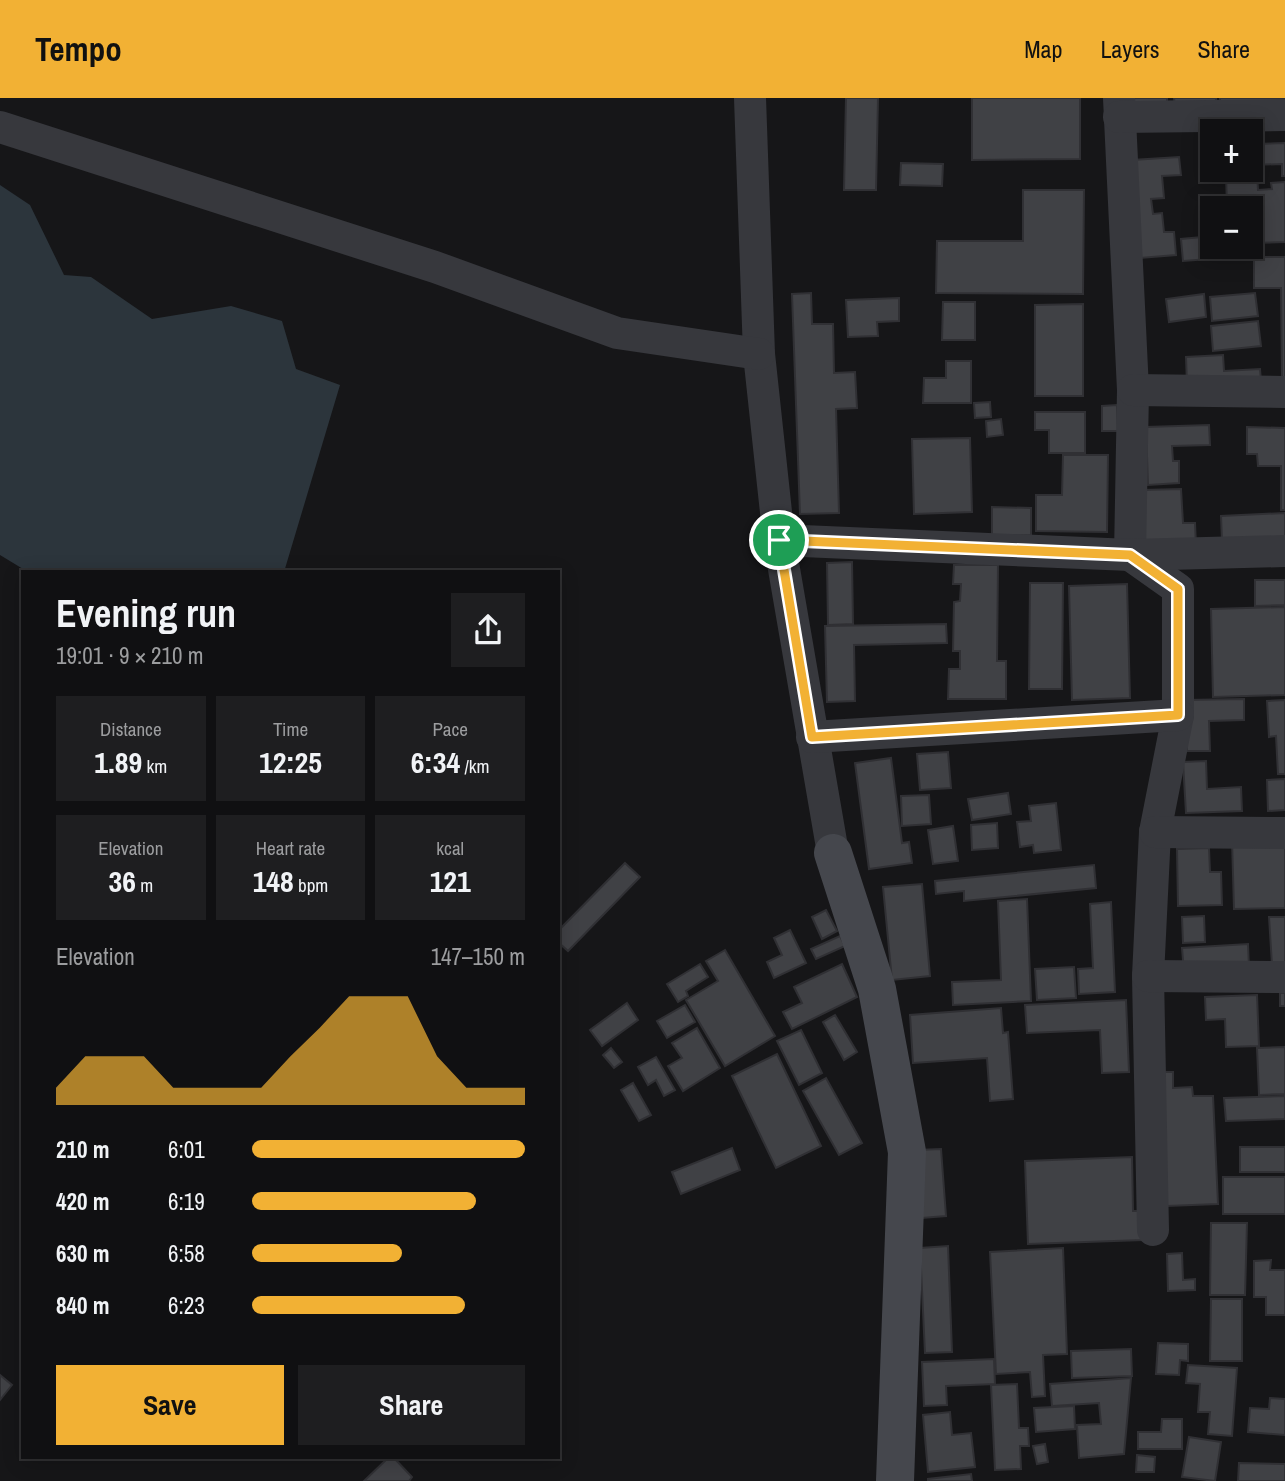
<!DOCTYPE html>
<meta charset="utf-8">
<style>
body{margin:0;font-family:"Archivo Narrow",sans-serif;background:#1e1e20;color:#f1f3f6;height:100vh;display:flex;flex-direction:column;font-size:26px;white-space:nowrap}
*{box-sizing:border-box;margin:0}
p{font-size:23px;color:#9c9d9f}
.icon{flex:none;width:38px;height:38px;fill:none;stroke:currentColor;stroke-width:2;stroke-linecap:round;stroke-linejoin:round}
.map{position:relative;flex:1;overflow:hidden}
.panel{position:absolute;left:21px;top:472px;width:539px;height:889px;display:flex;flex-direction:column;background:#101012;border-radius:0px;box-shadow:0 4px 18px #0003,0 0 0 2px #303032}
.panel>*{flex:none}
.fabs{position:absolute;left:1200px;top:21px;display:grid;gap:14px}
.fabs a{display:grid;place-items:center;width:63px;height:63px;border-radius:0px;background:#101012;box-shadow:0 4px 18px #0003,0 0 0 2px #303032;font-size:35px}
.pin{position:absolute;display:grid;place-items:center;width:60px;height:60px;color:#fff;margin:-30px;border:4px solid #fff;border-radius:50%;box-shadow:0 2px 7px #0007}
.round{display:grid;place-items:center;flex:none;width:74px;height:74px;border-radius:0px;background:#1e1e20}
.headline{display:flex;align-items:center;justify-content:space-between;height:119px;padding:0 35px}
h1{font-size:38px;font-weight:800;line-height:52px}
.metrics{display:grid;grid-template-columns:repeat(3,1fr);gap:10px;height:119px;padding:7px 35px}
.metrics div{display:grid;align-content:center;border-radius:0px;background:#1e1e20;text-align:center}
.metrics b{font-size:30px;font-weight:800}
.metrics small{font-size:19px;font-weight:400}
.metrics p{font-size:19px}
.chart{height:196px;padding:14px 35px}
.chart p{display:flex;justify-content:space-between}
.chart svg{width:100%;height:126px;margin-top:7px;fill:#f2b134;opacity:.7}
.primary-button{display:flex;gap:14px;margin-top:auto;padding:14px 35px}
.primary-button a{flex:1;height:80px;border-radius:0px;background:#f2b134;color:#111;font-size:28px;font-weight:800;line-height:80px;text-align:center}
.primary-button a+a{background:#1e1e20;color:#f1f3f6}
ul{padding:0 35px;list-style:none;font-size:23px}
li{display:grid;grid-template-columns:112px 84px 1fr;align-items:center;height:52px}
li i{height:18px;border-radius:9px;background:#f2b134}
header{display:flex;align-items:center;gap:42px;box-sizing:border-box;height:98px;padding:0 35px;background:#f2b134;color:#111}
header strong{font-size:33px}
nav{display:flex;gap:38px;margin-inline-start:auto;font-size:24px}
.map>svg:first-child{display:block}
.water{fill:#2c353c}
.building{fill:#404145;stroke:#303034;stroke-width:2}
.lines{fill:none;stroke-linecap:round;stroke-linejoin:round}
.street{stroke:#37383d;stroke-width:32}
.secondary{stroke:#45474d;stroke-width:38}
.route-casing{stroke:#fff;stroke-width:14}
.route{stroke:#f2b134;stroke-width:9}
</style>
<header>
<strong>Tempo</strong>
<nav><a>Map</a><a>Layers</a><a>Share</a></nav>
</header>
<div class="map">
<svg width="1285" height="1383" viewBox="0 0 1285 1383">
<rect width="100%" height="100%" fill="#161618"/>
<path class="water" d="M 0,87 L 30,107 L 64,177 L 91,179 L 152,221 L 231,208 L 282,223 L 296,271 L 340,287 L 284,474 L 28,474 L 0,457 Z"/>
<g class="building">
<path d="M 846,0 L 878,0 L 876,92 L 844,92 Z"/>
<path d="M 972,0 L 1080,0 L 1080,61 L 972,62 Z"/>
<path d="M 1130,0 L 1167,0 L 1167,5 L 1130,7 Z"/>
<path d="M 1174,0 L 1216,0 L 1216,7 L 1175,9 Z"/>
<path d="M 1220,0 L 1285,0 L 1285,5 L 1220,7 Z"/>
<path d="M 1285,45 L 1285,78 L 1282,78 L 1282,66 L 1251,67 L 1251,46 Z"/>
<path d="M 1179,59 L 1181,77 L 1162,78 L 1164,100 L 1151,101 L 1153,116 L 1162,115 L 1164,134 L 1174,134 L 1176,157 L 1140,160 L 1132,62 Z"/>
<path d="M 901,65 L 943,66 L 942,88 L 900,87 Z"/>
<path d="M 1257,75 L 1258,92 L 1272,91 L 1271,85 L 1285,84 L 1285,144 L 1251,145 L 1251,110 L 1227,110 L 1226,76 Z"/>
<path d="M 1023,92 L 1084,92 L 1083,196 L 936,195 L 937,143 L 1023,143 Z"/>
<path d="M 1213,138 L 1213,149 L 1221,149 L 1222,160 L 1183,163 L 1181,141 Z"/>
<path d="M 1254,159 L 1285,159 L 1285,279 L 1282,279 L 1281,190 L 1254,190 Z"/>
<path d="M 811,195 L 812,226 L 833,226 L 834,275 L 855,274 L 857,310 L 836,311 L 839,415 L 800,416 L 792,196 Z"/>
<path d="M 1255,195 L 1258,218 L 1212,223 L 1210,199 Z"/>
<path d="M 1204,196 L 1206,219 L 1169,224 L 1166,201 Z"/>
<path d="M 899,200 L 899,223 L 877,224 L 878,238 L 848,239 L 846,202 Z"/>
<path d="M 943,204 L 975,204 L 975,242 L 942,242 Z"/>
<path d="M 1083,206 L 1083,298 L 1035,298 L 1035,207 Z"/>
<path d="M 1258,223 L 1261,248 L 1213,253 L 1211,228 Z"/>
<path d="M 1223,257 L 1224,273 L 1260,271 L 1261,283 L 1187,287 L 1186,259 Z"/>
<path d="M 946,263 L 971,263 L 971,305 L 923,305 L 924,280 L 946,280 Z"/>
<path d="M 990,304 L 991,319 L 975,320 L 974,305 Z"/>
<path d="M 1117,307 L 1118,333 L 1102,333 L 1102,308 Z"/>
<path d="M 1035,314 L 1085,314 L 1085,355 L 1049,355 L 1049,332 L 1035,332 Z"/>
<path d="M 1001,321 L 1003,337 L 987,339 L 986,323 Z"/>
<path d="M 1209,327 L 1210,347 L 1172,348 L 1173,363 L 1179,363 L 1179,385 L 1148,387 L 1146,329 Z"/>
<path d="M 1247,329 L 1285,330 L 1285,412 L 1281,412 L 1281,368 L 1258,368 L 1257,356 L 1247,356 Z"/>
<path d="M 970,340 L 972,414 L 914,416 L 912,341 Z"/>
<path d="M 1063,357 L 1108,357 L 1107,434 L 1036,433 L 1036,397 L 1062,397 Z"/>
<path d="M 1181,391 L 1183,425 L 1195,425 L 1196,448 L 1144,450 L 1142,392 Z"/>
<path d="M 992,409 L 1031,410 L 1031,437 L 992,438 Z"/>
<path d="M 1285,415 L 1285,441 L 1222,443 L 1221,418 Z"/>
<path d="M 852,464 L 853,526 L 828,527 L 827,465 Z"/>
<path d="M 954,467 L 998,467 L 997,563 L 1006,563 L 1006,601 L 948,601 L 949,571 L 960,571 L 960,553 L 953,553 L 954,504 L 960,503 L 961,486 L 953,486 Z"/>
<path d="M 1255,482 L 1285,482 L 1285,507 L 1255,508 Z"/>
<path d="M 1030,485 L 1063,485 L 1062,591 L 1029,591 Z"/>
<path d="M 1127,486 L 1130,600 L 1072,602 L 1069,488 Z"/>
<path d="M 1285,509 L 1285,597 L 1213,599 L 1211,511 Z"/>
<path d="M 946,526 L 947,545 L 854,547 L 855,603 L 827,604 L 825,528 Z"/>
<path d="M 1244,601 L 1244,622 L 1209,623 L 1210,653 L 1187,653 L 1186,602 Z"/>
<path d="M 1285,602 L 1285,676 L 1278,676 L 1276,638 L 1269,639 L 1267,603 Z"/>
<path d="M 948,654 L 951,690 L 920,692 L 917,656 Z"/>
<path d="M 891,660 L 902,745 L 909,744 L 912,765 L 869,771 L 855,665 Z"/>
<path d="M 1206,663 L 1207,691 L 1241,689 L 1242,713 L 1186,715 L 1183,664 Z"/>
<path d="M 1285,681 L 1285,712 L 1268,713 L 1267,682 Z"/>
<path d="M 1008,695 L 1011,716 L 972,722 L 968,701 Z"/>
<path d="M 929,697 L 931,726 L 902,728 L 901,698 Z"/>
<path d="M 1056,705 L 1061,752 L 1034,755 L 1033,747 L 1020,749 L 1017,724 L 1031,723 L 1029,708 Z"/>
<path d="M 997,725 L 998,750 L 972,752 L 971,727 Z"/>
<path d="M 953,728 L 958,763 L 933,766 L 928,732 Z"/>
<path d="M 1285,741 L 1285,810 L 1234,811 L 1232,742 Z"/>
<path d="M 1209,750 L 1210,774 L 1221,774 L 1222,807 L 1178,808 L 1177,751 Z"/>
<path d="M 625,765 L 640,779 L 568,853 L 558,844 L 558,833 Z"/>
<path d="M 1094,767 L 1096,790 L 964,803 L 964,793 L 936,796 L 935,783 Z"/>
<path d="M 922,786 L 930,878 L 892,882 L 883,789 Z"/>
<path d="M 1027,801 L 1031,903 L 953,907 L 952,884 L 1001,882 L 998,803 Z"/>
<path d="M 1111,804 L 1115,894 L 1079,896 L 1078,871 L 1093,870 L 1090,806 Z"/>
<path d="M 826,812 L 837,833 L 822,841 L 812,819 Z"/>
<path d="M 1204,818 L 1205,844 L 1183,845 L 1182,819 Z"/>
<path d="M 1269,819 L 1285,819 L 1285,866 L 1272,867 Z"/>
<path d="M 790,832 L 806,865 L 774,880 L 767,864 L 782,857 L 774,840 Z"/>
<path d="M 840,838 L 845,848 L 816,861 L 811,851 Z"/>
<path d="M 1248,846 L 1249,870 L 1184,874 L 1182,850 Z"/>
<path d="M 725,852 L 775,938 L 725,968 L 686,902 L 718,883 L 706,863 Z"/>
<path d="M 700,866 L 708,879 L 686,893 L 688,898 L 678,904 L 667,886 Z"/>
<path d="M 842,866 L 857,899 L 792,931 L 783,914 L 802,905 L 794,889 Z"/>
<path d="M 1074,869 L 1076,900 L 1037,902 L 1035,871 Z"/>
<rect x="1280" y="895" width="5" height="13"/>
<path d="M 1257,897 L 1259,948 L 1226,949 L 1225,921 L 1206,922 L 1205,899 Z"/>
<path d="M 1126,902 L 1129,974 L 1102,975 L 1100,932 L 1027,935 L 1025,907 Z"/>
<path d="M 627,905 L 638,922 L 602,948 L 590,932 Z"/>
<path d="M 685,907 L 695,924 L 667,940 L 657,923 Z"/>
<path d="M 1001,910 L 1003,935 L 1008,934 L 1013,1001 L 990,1003 L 987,960 L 913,965 L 910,917 Z"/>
<path d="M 835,917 L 857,954 L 844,962 L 823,924 Z"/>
<path d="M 697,930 L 720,970 L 683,993 L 668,968 L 682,960 L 672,945 Z"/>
<path d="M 801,932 L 822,975 L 799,987 L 777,943 Z"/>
<path d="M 1285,949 L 1285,996 L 1259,997 L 1257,950 Z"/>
<path d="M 611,950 L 622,964 L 614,970 L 603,957 Z"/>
<path d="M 777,956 L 821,1048 L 776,1070 L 732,978 Z"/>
<path d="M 656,959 L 675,992 L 664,998 L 656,982 L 648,987 L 638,969 Z"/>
<path d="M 1161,974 L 1173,974 L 1173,990 L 1192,989 L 1193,998 L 1213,998 L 1218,1106 L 1167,1108 Z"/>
<path d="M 826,980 L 862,1045 L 839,1057 L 803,993 Z"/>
<path d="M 633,985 L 651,1017 L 639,1023 L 621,992 Z"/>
<path d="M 1285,998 L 1285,1021 L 1226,1023 L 1224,1000 Z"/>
<rect x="1240" y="1049" width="45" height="25"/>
<path d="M 732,1050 L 740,1072 L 681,1096 L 672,1074 Z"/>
<path d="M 941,1051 L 946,1118 L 922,1120 L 917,1052 Z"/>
<path d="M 1132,1059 L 1133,1113 L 1142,1113 L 1143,1142 L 1028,1146 L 1025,1063 Z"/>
<rect x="1223" y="1079" width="62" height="37"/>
<path d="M 1211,1125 L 1247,1125 L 1245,1197 L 1210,1197 Z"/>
<path d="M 948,1148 L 952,1254 L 925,1255 L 920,1150 Z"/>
<path d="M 1063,1150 L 1067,1256 L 1043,1257 L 1045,1298 L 1032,1299 L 1030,1274 L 996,1276 L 990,1154 Z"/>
<path d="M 1182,1155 L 1183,1182 L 1195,1181 L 1195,1192 L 1168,1193 L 1167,1156 Z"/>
<path d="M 1271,1162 L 1270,1172 L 1285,1172 L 1285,1217 L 1266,1217 L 1266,1199 L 1254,1199 L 1254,1163 Z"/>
<path d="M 1211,1201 L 1242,1201 L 1242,1263 L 1210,1263 Z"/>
<path d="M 1158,1245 L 1188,1246 L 1188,1263 L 1180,1262 L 1179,1277 L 1156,1276 Z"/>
<path d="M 1131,1251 L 1132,1278 L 1072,1280 L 1071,1253 Z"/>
<path d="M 994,1261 L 995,1286 L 946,1288 L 947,1307 L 924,1308 L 922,1264 Z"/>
<path d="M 1188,1267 L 1237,1270 L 1232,1338 L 1208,1336 L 1210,1314 L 1198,1314 L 1200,1286 L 1186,1285 Z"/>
<path d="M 0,1277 L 12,1287 L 0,1302 Z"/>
<path d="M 1131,1280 L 1124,1356 L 1079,1360 L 1077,1327 L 1101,1326 L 1099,1305 L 1052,1308 L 1050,1286 Z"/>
<path d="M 1017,1286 L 1019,1330 L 1028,1330 L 1029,1348 L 1020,1348 L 1021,1371 L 995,1372 L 991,1287 Z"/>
<path d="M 1270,1300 L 1285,1301 L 1285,1337 L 1248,1334 L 1250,1310 L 1269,1311 Z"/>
<path d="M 1074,1308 L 1075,1331 L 1036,1334 L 1034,1310 Z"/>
<path d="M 950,1314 L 952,1337 L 971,1335 L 975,1369 L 928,1374 L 923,1317 Z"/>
<path d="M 1162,1321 L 1182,1321 L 1182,1351 L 1138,1351 L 1138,1334 L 1161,1334 Z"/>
<path d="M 1189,1339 L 1221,1344 L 1215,1383 L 1182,1379 Z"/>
<path d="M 1045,1346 L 1048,1364 L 1037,1366 L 1033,1348 Z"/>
<path d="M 1137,1357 L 1155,1359 L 1154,1374 L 1136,1374 Z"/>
<path d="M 388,1360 L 394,1360 L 412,1379 L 409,1383 L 364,1383 Z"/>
<path d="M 1239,1365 L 1285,1366 L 1285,1383 L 1238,1383 Z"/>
<path d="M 971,1376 L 972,1383 L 928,1383 L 928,1381 Z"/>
</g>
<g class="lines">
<g class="street">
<path d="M 750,0 L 759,256 L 779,442 L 833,755"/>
<path d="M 1119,0 L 1133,292 L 1130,457 L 1178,491 L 1178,617 L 1155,734 L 1148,878 L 1153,1132"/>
<path d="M 1119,19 L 1285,17"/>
<path d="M 0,29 L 435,169 L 617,235 L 759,256"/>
<path d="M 1133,292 L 1285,294"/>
<path d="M 779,442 L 1130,457 L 1285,453"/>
<path d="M 812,639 L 1178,617"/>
<path d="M 1155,734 L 1285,735"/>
<path d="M 1148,878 L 1285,879"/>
</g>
<path class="secondary" d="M 833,755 L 877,891 L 907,1054 L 895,1383"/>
</g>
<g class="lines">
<defs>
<path id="route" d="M 779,442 L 1130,457 L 1178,491 L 1178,617 L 812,639 Z"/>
</defs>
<use href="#route" class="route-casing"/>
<use href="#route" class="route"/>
</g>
</svg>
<div class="fabs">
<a>+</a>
<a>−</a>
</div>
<div class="pin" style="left:779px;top:442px;background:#1e9e55"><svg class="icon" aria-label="arrive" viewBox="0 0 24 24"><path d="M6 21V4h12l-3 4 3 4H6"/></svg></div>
<section class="panel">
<div class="headline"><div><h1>Evening run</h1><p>19:01 · 9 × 210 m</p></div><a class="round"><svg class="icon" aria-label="share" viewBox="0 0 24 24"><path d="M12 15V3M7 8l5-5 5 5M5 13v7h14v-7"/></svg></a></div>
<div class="metrics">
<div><p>Distance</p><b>1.89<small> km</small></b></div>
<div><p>Time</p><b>12:25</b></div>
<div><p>Pace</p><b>6:34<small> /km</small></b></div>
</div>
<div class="metrics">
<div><p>Elevation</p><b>36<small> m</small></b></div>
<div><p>Heart rate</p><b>148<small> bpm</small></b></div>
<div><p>kcal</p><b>121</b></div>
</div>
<div class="chart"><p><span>Elevation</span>147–150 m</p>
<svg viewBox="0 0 160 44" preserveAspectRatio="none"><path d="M0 44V38L10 27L20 27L30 27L40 38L50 38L60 38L70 38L80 27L90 17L100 6L110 6L120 6L130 27L140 38L150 38L160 38V44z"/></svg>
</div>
<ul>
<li><b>210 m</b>6:01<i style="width:100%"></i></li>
<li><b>420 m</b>6:19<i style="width:82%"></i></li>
<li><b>630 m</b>6:58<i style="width:55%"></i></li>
<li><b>840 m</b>6:23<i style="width:78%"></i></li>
</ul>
<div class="primary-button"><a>Save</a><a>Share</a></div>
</section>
</div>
